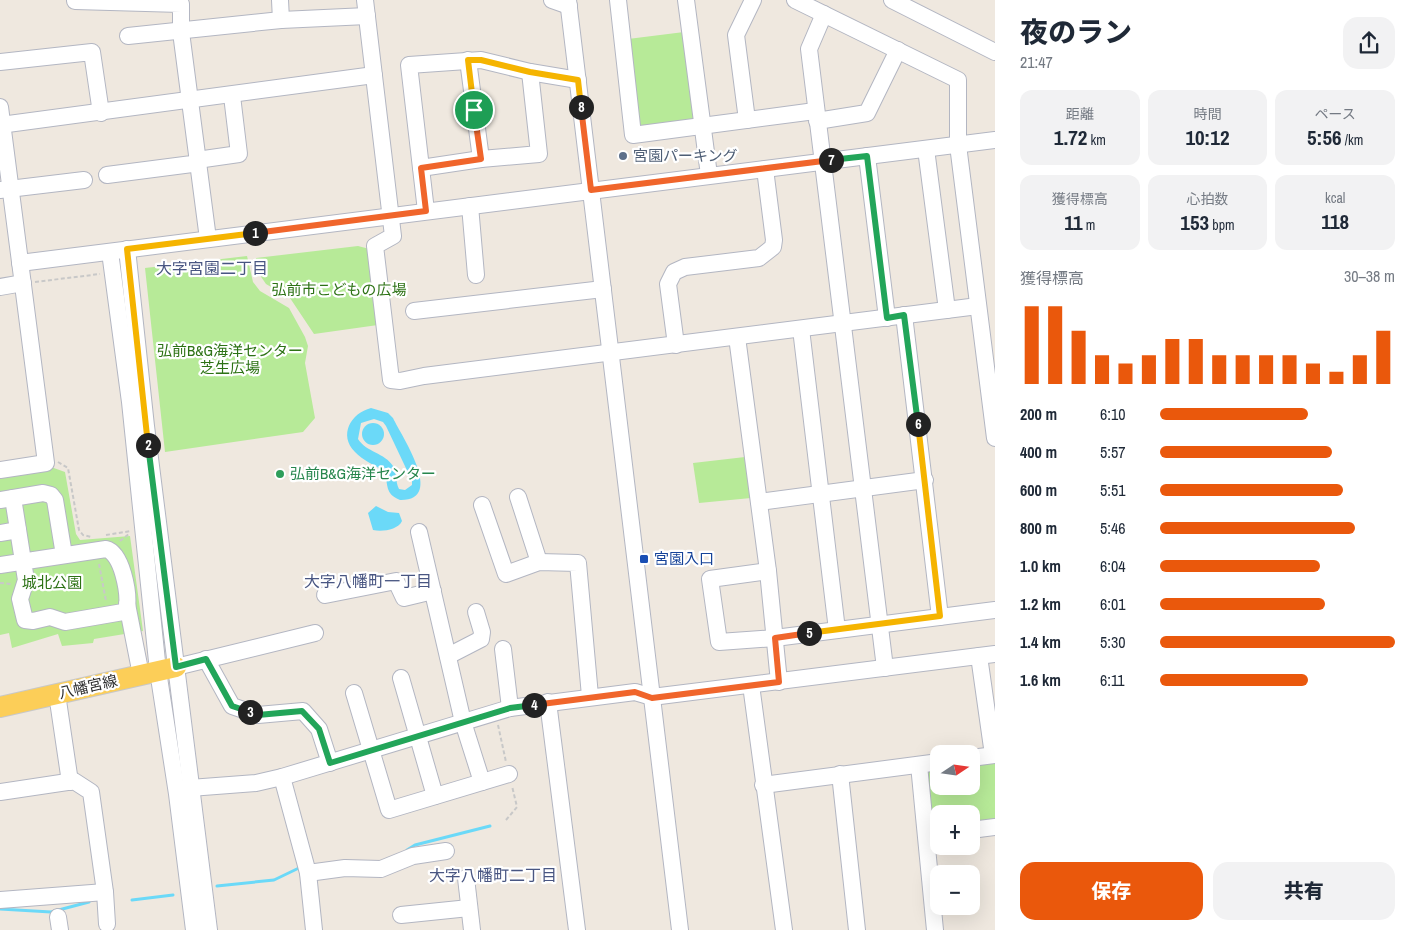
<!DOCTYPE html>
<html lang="ja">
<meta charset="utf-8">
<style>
body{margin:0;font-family:"Archivo Narrow","Noto Sans JP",sans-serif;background:#f2f2f3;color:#1f2937;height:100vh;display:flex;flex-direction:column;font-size:19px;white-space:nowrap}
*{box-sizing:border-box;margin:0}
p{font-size:16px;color:#747a83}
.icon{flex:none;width:28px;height:28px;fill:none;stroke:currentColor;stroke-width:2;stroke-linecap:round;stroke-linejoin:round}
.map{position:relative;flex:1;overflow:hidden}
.drawer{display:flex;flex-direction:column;background:#fff;width:425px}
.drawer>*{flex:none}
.needle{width:32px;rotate:77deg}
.controls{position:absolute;left:930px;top:745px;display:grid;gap:10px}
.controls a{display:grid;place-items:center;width:50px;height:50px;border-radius:10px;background:#fff;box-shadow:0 5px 20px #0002;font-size:25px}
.pin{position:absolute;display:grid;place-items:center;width:42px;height:42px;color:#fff;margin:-21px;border:2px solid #fff;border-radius:50%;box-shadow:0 1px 5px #0007}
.km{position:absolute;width:25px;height:25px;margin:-12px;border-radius:50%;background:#222;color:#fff;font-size:14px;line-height:25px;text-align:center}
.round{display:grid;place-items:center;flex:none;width:52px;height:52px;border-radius:15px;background:#f2f2f3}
.overview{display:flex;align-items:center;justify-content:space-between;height:85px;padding:0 25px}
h1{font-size:28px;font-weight:800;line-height:38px}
.figures{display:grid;grid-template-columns:repeat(3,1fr);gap:8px;height:85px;padding:5px 25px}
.figures div{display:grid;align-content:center;border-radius:12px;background:#f2f2f3;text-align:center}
.figures b{font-size:21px;font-weight:800}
.figures small{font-size:14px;font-weight:400}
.figures p{font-size:14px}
.chart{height:140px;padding:10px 25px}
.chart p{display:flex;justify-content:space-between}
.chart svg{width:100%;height:90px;margin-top:5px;stroke:#ea580c;stroke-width:6}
.primary-button{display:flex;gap:10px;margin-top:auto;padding:10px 25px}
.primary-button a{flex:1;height:58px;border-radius:15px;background:#ea580c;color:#fff;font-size:20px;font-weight:800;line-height:58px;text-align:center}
.primary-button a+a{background:#f2f2f3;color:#1f2937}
ul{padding:0 25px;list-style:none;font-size:16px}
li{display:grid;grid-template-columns:80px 60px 1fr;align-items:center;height:38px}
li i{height:12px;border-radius:6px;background:#ea580c}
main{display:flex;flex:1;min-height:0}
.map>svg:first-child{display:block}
.green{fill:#b7ea98}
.water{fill:#6bd9f8;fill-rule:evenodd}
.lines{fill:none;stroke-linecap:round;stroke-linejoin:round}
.stream{stroke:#6bd9f8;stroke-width:3}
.minor-casing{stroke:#b3b6c2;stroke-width:18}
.major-casing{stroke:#c8c8c8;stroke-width:22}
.path{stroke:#c8c8c8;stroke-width:2;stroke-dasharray:4 2.5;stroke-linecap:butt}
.minor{stroke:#fff;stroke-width:16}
.major{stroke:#fcce58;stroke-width:20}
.split-1-casing{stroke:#fff;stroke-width:10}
.split-2-casing{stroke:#fff;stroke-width:10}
.split-3-casing{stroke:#fff;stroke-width:10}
.split-4-casing{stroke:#fff;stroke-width:10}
.split-5-casing{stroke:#fff;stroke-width:10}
.split-6-casing{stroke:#fff;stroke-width:10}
.split-7-casing{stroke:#fff;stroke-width:10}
.split-8-casing{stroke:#fff;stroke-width:10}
.split-9-casing{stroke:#fff;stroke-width:10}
.split-1{stroke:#f0652b;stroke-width:6}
.split-2{stroke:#f5b400;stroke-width:6}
.split-3{stroke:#22a559;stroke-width:6}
.split-4{stroke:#22a559;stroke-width:6}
.split-5{stroke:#f0652b;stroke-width:6}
.split-6{stroke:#f5b400;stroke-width:6}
.split-7{stroke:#22a559;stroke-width:6}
.split-8{stroke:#f0652b;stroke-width:6}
.split-9{stroke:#f5b400;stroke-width:6}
.service-dot{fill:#5c6f8a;stroke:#fff;stroke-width:2}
.leisure-dot{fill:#2e9e5b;stroke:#fff;stroke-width:2}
.transit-dot{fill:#1a4fb4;stroke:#fff;stroke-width:2}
.labels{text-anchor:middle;stroke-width:4.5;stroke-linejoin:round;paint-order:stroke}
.service-label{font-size:15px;fill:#4e5e75;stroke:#fff;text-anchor:start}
.park-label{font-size:15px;fill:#2d7215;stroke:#fff}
.leisure-label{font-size:15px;fill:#27864d;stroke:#fff;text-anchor:start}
.transit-label{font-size:15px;fill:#164399;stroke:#fff;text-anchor:start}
.street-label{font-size:15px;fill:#2d2d2d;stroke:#fff}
.neighbourhood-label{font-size:16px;fill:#495682;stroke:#fff}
</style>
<main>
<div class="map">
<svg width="995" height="930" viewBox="0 0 995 930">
<rect width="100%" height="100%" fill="#efe8df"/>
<g class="green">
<path d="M 684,32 L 695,118 L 690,123 L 642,129 L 638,125 L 628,39 Z"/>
<path d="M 358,246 L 377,251 L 385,324 L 314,334 L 290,298 L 266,284 L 255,268 L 256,258 Z"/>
<path d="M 247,256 L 253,282 L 260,291 L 289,308 L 305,337 L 308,346 L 305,363 L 315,418 L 303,432 L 165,452 L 145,268 Z"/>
<path d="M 745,457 L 751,498 L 699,503 L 693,463 Z"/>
<path d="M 51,467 L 65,472 L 76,534 L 80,540 L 130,536 L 143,631 L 94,639 L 93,643 L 62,646 L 58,634 L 12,648 L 9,633 L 0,635 L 0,474 Z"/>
<path d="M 995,763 L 995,821 L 971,824 L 971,814 L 939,814 L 939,829 L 927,830 L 922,772 L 939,770 L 939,786 L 971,786 L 971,766 Z"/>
</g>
<g class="water">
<path d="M 371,408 L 388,413 L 393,418 C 402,437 446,501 400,500 C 385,494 388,485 385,472 C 375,465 362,460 355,452 C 338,435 351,413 371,408 ZM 374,419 L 383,422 L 386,426 L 412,481 L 412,485 L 405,490 L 399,489 C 395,481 397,473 393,466 C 385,453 366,452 358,439 L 361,423 Z"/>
<circle cx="373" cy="434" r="11"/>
<path d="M 376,506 L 388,512 L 399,513 L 402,521 C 398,530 382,532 373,530 L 368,513 Z"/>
</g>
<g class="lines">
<g class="stream">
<path d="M 407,850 L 415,845 L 490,826"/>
<path d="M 217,886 L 274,880 L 301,867"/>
<path d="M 132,900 L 173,895"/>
<path d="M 0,909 L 51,912 L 89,902"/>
</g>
<defs>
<g id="minor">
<path d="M 280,0 L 281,20"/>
<path d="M 365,0 L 393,236 L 375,246 L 391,380 L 400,381 L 424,376 L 978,306"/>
<path d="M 552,0 L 569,6"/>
<path d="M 568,0 L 680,930"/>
<path d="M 618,0 L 633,135 L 815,111"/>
<path d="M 686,0 L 709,175"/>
<path d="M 795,0 L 958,80 L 958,145 L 995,438"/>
<path d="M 892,0 L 995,52"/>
<path d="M 75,1 L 181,4 L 181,32 L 208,239"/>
<path d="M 824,14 L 809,49 L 885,668"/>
<path d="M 128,36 L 281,20 L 367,16"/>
<path d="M 468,60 L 481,159"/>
<path d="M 0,62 L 92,52 L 101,113"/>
<path d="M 0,107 L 46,463 L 0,470"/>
<path d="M 747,120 L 736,35 L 753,0"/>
<path d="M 817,121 L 867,113 L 898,50"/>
<path d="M 0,125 L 374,75"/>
<path d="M 926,149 L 947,310"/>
<path d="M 867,156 L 887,318"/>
<path d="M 421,168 L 481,159 L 539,154 L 530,72"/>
<path d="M 107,175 L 192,164 L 197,160 L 239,154 L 232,96"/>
<path d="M 0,190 L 84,180"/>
<path d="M 470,206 L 476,275"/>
<path d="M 426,211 L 409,65 L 481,60 L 530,72 L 578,80"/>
<path d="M 127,249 L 146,426 L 209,930"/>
<path d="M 110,252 L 130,402 L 158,671 L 177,794 L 194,930"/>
<path d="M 20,263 L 995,140"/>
<path d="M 0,287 L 23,283"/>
<path d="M 414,311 L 603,289"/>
<path d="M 904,315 L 940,617"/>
<path d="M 801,329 L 837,630"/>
<path d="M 737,337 L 768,571 L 779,682"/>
<path d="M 676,345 L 668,284 L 674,272 L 685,267 L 759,258 L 773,247 L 774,240 L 765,169"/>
<path d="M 518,497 L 539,562"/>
<path d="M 0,500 L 43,493 L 51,495 L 55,500 L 64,555"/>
<path d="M 759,502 L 925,480"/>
<path d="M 482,505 L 506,574 L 539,562 L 578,563 L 590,696"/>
<path d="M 419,532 L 463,722 L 482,782"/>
<path d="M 0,533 L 18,530"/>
<path d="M 0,565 L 106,549 C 122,553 129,592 127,608 L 123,612 L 65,622 L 50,617 L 33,621 L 25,620 L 20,599 L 26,580 L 13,498"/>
<path d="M 768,571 L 710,579 L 719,642 L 775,638 L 995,610"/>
<path d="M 325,595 L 396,581 L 404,598 L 433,591"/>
<path d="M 127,604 L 141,675"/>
<path d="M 503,649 L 510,708"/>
<path d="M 448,656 L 481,639 L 482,632 L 476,612"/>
<path d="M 979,656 L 993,755"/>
<path d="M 206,659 L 232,706 L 258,715 L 303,711 L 319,729 L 330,763"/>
<path d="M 176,667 L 315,633"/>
<path d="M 401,678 L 435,796"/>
<path d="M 751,685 L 784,930"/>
<path d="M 354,693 L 389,810 L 509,774"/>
<path d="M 57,694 L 70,782"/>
<path d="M 548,702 L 577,930"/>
<path d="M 971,758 L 995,755"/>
<path d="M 919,765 L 935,930"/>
<path d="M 840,774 L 857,930"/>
<path d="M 282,777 L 308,873 L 314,930"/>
<path d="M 763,785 L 939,762"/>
<path d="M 190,788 L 256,783 L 282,777 L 510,708 L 635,692 L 652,697 L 995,654"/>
<path d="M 0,792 L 74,781 L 91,792 L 105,892 L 107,924"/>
<path d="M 971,830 L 995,827"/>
<path d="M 308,873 L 345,868 L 381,869 L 413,856 L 446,851"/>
<path d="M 466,878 L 472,930"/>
<path d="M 0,900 L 105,892"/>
<path d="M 401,915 L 469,908"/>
<path d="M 58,917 L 60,930"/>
</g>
<path id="major" d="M 0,707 L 176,667"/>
</defs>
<use href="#minor" class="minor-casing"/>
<use href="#major" class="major-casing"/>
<g class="path">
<path d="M 35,282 L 100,274"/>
<path d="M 58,462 L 68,468 L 79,530 L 83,535 L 91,537"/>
<path d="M 106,535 L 131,531"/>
<path d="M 120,541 L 130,533"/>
<path d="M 99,564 L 106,601"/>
<path d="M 0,583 L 11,584"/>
<path d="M 498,725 L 506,762"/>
<path d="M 506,820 L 517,807 L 512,786"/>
</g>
<use href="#minor" class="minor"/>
<use href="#major" class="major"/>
</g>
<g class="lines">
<defs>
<path id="split-1" d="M 255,233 L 426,211 L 421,168 L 481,159 L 474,110"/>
<path id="split-2" d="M 148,445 L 127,249 L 255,233"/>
<path id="split-3" d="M 148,445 L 176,667 L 206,659 L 232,706 L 250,712"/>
<path id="split-4" d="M 250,712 L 258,715 L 302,711 L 319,729 L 330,763 L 510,708 L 534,705"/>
<path id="split-5" d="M 534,705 L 635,692 L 652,698 L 779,682 L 775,638 L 809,633"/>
<path id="split-6" d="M 809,633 L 940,616 L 918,424"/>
<path id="split-7" d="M 831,160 L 867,156 L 887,318 L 904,315 L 918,424"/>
<path id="split-8" d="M 581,107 L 591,190 L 831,160"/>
<path id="split-9" d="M 474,110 L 468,60 L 481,60 L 530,72 L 578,80 L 581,107"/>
</defs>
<use href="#split-1" class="split-1-casing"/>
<use href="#split-2" class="split-2-casing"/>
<use href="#split-3" class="split-3-casing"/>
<use href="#split-4" class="split-4-casing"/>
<use href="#split-5" class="split-5-casing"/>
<use href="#split-6" class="split-6-casing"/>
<use href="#split-7" class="split-7-casing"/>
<use href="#split-8" class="split-8-casing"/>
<use href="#split-9" class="split-9-casing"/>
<use href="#split-1" class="split-1"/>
<use href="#split-2" class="split-2"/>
<use href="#split-3" class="split-3"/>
<use href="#split-4" class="split-4"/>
<use href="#split-5" class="split-5"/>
<use href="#split-6" class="split-6"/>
<use href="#split-7" class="split-7"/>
<use href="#split-8" class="split-8"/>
<use href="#split-9" class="split-9"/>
</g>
<circle class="service-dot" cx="623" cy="156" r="5"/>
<circle class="leisure-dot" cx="280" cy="474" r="5"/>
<rect class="transit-dot" x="639" y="554" width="10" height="10" rx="2.5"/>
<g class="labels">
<g class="service-label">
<text x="633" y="161">宮園パーキング</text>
</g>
<g class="park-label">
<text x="339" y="295">弘前市こどもの広場</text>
<text x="230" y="356">弘前B&amp;G海洋センター<tspan x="230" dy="17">芝生広場</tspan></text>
<text x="52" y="588">城北公園</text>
</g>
<g class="leisure-label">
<text x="290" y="479">弘前B&amp;G海洋センター</text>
</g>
<g class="transit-label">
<text x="654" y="564">宮園入口</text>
</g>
<g class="street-label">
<text transform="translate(88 687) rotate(-13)" y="5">八幡宮線</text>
</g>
<g class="neighbourhood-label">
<text x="212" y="274">大字宮園二丁目</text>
<text x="368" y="587">大字八幡町一丁目</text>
<text x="493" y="881">大字八幡町二丁目</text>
</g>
</g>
</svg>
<div class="controls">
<a><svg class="needle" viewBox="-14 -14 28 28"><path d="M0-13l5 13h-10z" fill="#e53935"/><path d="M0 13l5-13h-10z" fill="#747a83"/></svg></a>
<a>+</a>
<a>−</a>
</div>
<div class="pin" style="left:474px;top:110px;background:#1e9e55"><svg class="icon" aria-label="arrive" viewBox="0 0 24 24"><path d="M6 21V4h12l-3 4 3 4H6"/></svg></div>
<b class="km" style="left:255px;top:233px">1</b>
<b class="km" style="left:148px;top:445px">2</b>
<b class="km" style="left:250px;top:712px">3</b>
<b class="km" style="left:534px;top:705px">4</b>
<b class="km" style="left:809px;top:633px">5</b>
<b class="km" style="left:918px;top:424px">6</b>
<b class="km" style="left:831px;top:160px">7</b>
<b class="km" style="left:581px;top:107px">8</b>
</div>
<section class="drawer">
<div class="overview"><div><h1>夜のラン</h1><p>21:47</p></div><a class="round"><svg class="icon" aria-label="share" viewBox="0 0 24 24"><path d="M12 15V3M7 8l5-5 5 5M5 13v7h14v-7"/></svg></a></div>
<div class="figures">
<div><p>距離</p><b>1.72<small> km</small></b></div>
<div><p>時間</p><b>10:12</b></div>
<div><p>ペース</p><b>5:56<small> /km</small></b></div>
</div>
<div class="figures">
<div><p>獲得標高</p><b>11<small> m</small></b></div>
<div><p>心拍数</p><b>153<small> bpm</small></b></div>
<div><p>kcal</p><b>118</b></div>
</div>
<div class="chart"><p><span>獲得標高</span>30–38 m</p>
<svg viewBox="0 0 160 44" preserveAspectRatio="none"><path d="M5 44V6M15 44V6M25 44V18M35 44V30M45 44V34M55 44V30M65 44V22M75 44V22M85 44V30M95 44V30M105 44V30M115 44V30M125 44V34M135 44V38M145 44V30M155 44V18"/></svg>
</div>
<ul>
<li><b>200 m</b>6:10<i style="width:63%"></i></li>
<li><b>400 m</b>5:57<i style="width:73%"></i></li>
<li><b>600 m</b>5:51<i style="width:78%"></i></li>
<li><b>800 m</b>5:46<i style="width:83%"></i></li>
<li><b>1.0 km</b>6:04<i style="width:68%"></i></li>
<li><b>1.2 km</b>6:01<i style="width:70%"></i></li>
<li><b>1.4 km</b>5:30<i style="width:100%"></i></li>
<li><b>1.6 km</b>6:11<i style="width:63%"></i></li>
</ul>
<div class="primary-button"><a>保存</a><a>共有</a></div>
</section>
</main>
